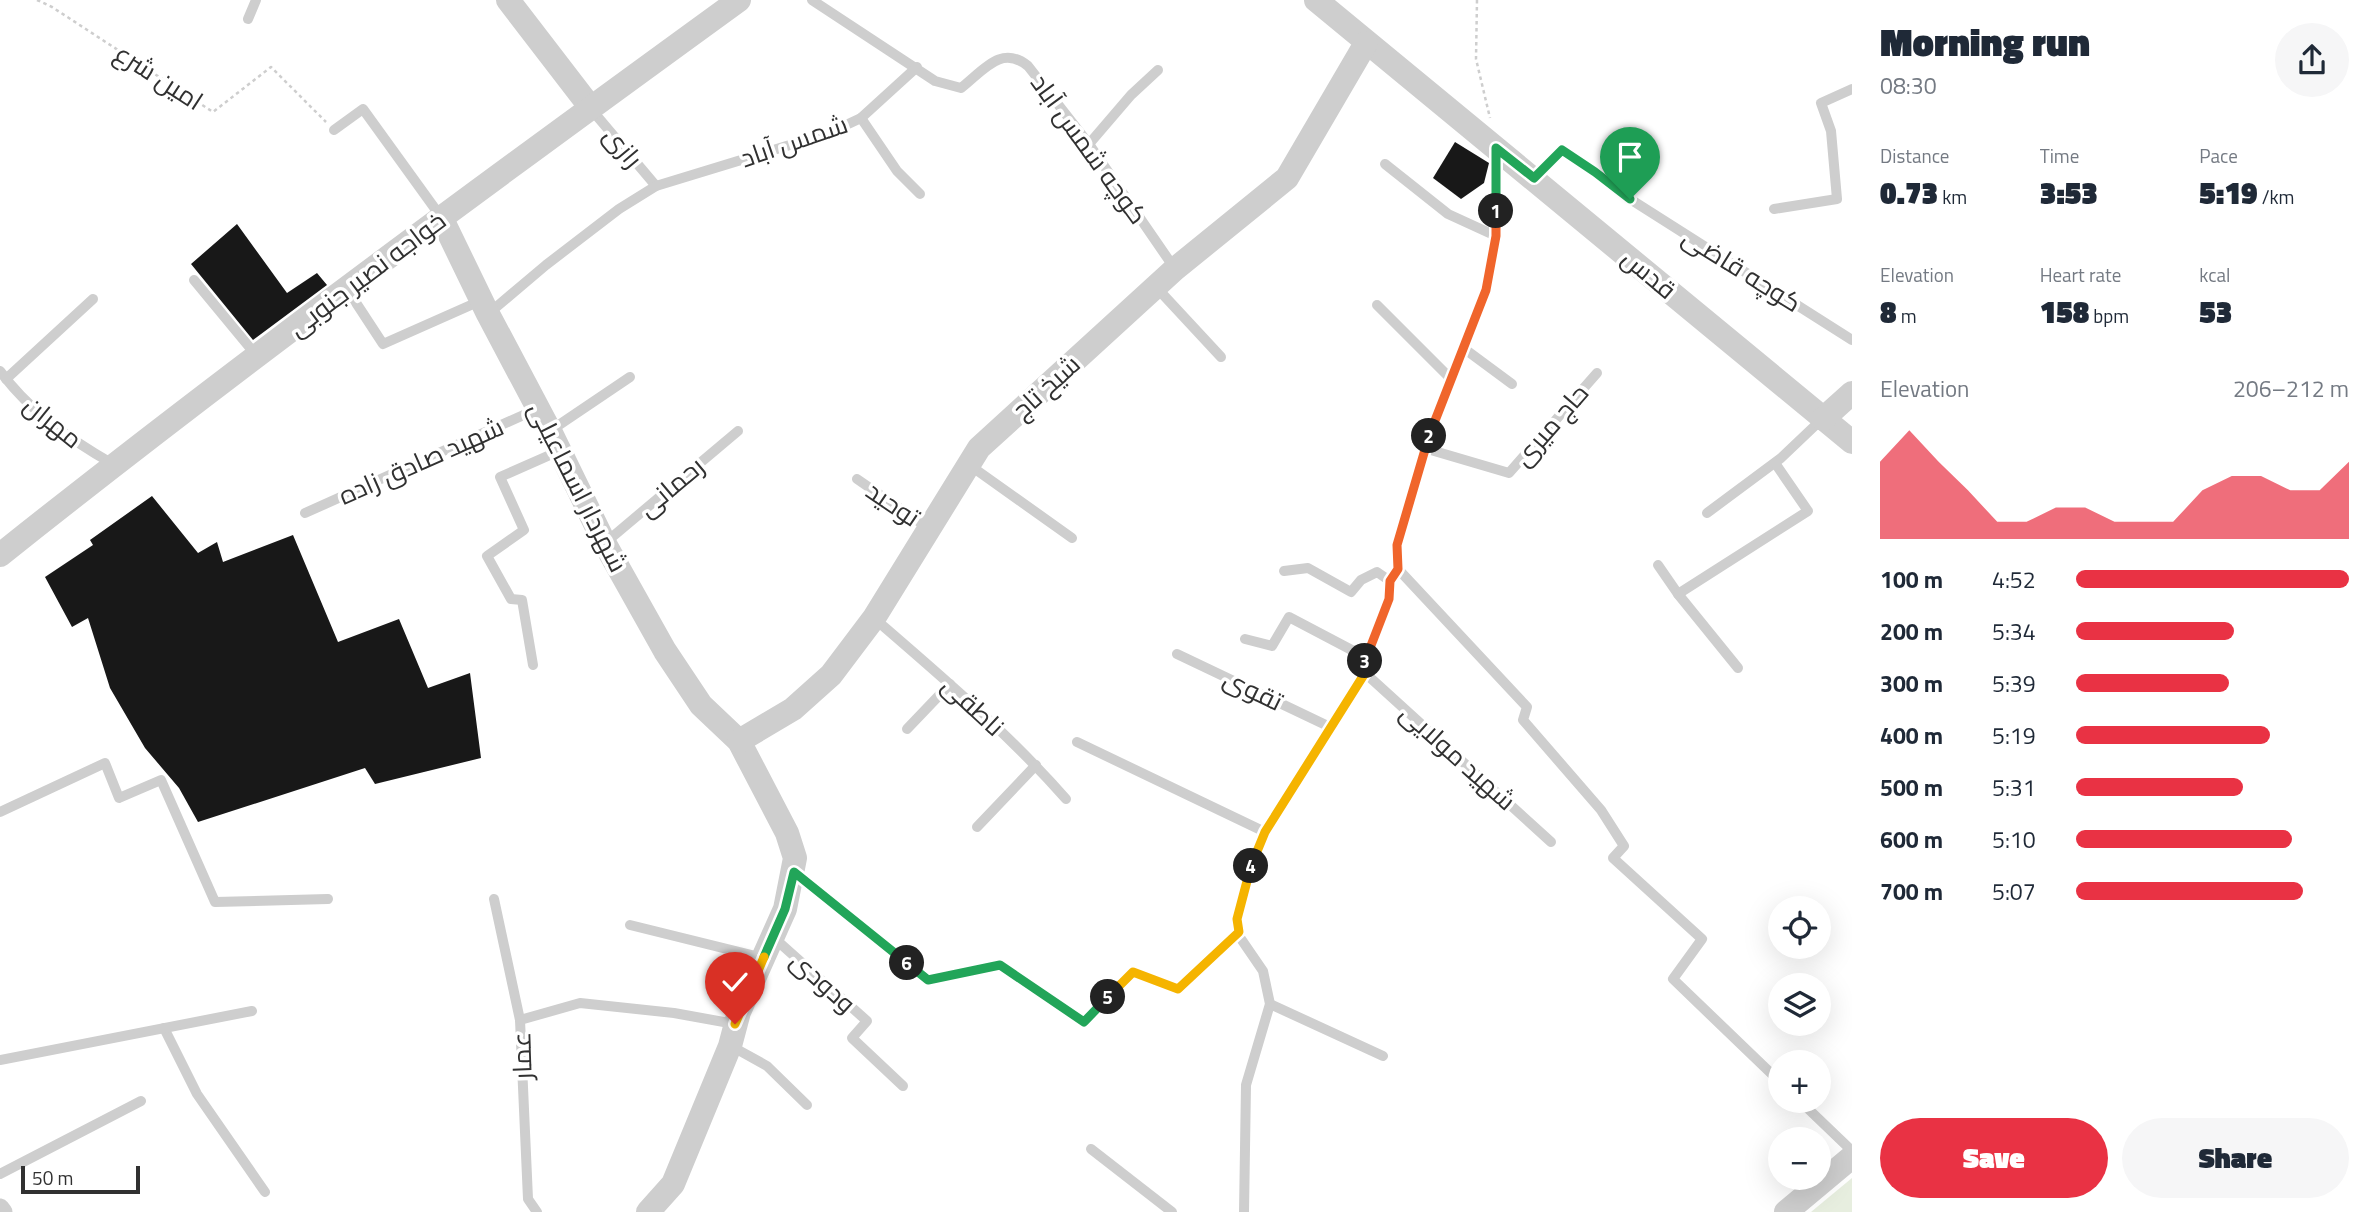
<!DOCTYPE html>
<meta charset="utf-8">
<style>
body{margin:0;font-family:"Titillium Web",Cairo,sans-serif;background:#f6f6f7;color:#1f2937;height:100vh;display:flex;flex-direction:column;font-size:26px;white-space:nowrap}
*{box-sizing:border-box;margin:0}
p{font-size:23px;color:#747a83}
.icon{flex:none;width:38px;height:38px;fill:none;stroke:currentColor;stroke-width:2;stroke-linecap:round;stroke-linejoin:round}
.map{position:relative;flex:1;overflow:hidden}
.side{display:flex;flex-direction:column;background:#fff;width:525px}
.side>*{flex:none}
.controls{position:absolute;left:1768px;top:896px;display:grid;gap:14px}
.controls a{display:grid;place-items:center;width:63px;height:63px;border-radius:50%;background:#fff;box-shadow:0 7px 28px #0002;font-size:35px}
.scale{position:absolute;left:21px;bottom:18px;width:119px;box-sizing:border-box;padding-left:7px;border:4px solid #313131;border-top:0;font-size:19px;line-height:24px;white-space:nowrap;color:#313131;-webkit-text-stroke:5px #fff;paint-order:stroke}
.pin{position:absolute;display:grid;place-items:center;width:60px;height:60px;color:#fff;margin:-72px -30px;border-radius:50% 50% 50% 0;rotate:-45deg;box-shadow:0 0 7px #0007}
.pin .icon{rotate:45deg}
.km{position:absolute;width:35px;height:35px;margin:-18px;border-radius:50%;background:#222;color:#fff;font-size:19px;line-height:35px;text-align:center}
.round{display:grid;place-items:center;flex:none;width:74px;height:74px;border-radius:37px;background:#f6f6f7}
.overview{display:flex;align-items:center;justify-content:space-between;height:119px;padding:0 28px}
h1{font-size:38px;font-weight:800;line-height:52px}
.figures{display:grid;grid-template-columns:repeat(3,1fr);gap:10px;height:119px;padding:7px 28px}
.figures div{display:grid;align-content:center}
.figures b{font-size:30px;font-weight:800}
.figures small{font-size:19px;font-weight:400}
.figures p{font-size:19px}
.chart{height:196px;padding:14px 28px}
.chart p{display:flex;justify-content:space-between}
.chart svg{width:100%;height:126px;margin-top:7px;fill:#e93244;opacity:.7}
.cta{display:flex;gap:14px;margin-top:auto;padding:14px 28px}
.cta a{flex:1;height:80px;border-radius:42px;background:#e93244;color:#fff;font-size:28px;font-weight:800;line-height:80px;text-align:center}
.cta a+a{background:#f6f6f7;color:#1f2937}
ul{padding:0 28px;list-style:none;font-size:23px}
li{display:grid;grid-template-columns:112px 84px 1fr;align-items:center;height:52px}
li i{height:18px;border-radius:9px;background:#e93244}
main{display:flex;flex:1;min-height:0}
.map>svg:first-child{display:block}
.green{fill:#e7eedf}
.building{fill:#181818}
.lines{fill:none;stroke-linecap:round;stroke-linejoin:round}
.path{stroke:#cecece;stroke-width:2.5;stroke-dasharray:3.5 3.5;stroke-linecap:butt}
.service{stroke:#cecece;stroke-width:10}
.minor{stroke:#cecece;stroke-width:19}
.tertiary{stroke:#cecece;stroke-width:24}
.split-1-casing{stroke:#fff;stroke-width:14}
.split-2-casing{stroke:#fff;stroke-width:14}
.split-3-casing{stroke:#fff;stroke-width:14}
.split-4-casing{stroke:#fff;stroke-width:14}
.split-5-casing{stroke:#fff;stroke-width:14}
.split-6-casing{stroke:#fff;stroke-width:14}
.split-7-casing{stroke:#fff;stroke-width:14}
.split-8-casing{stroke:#fff;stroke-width:14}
.split-1{stroke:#22a559;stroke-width:9}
.split-2{stroke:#f0652b;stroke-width:9}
.split-3{stroke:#f0652b;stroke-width:9}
.split-4{stroke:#f5b400;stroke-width:9}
.split-5{stroke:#f5b400;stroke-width:9}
.split-6{stroke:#22a559;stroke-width:9}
.split-7{stroke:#22a559;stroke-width:9}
.split-8{stroke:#f5b400;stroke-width:9}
.labels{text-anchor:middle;stroke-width:7;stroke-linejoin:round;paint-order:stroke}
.street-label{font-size:26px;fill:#313131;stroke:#fff}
</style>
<main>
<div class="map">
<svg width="1852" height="1212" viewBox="0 0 1852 1212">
<rect width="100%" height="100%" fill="#fff"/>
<path class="green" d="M 1852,1178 L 1852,1212 L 1811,1212 Z"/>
<g class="building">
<path d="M 1455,142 L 1489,163 L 1484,183 L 1461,199 L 1433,178 Z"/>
<path d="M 237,224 L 287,293 L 317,273 L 327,285 L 253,340 L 191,264 Z"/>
<path d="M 152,496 L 198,553 L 217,542 L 223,562 L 293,535 L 338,642 L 399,619 L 428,688 L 470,673 L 481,758 L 375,784 L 365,768 L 198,822 L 179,788 L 145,748 L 110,688 L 88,618 L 72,627 L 45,577 L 93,545 L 90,540 Z"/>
</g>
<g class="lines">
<g class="path">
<path d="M 37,0 L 52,7 L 213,112 L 271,67 L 326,122"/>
<path d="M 1477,0 L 1476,59 L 1490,118"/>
</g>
<g class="service">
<path d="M 812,0 L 935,81 L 961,88 C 983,71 1001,44 1028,66 L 1089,144 L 1175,269"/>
<path d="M 248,19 L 256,0"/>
<path d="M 591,109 L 656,186"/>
<path d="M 861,118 L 897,171 L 920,194"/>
<path d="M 334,130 L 363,109 L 441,217"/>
<path d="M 1089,144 L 1131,95 L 1158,70"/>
<path d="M 1385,164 L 1448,214 L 1496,236"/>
<path d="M 1534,178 L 1562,150 L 1596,172 L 1630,199 L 1852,340"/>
<path d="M 1774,209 L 1837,199 L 1831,131 L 1821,103 L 1852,89"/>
<path d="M 194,280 L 256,355"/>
<path d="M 1156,287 L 1221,357"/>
<path d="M 347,289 L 383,344 L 480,301"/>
<path d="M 1377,305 L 1450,378"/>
<path d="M 488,314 L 546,265 L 619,209 L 656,186 L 829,133 L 861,118 L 917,67"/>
<path d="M 1462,347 L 1512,384"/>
<path d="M 0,371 C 29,411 70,440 113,464"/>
<path d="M 6,379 L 93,299"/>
<path d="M 550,431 L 630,377"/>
<path d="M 1424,448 L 1509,473 L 1597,373"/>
<path d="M 968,464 L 1072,538"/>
<path d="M 857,479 L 928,528"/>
<path d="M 305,513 L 537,409"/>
<path d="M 1707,513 L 1781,458 L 1822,419"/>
<path d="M 605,543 L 738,431"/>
<path d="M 1658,565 L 1678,594 L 1738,668"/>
<path d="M 1398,569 L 1527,707 L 1523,720 L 1601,810 L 1624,846 L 1613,858 L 1702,939 L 1673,979 L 1780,1082"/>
<path d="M 1284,571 L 1308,568 L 1351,592 L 1361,580 L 1377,572 L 1390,581"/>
<path d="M 1678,594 L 1808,511 L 1775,463"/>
<path d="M 875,619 C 941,676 1008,733 1066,799"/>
<path d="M 1245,639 L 1272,646 L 1289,617 L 1365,657"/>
<path d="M 1177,654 L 1330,727"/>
<path d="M 533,665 L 522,600 L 511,599 L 487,556 L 524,530 L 500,477 L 559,451"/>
<path d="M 1365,673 L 1551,842"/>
<path d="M 907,729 L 950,684"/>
<path d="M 1077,742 L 1265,832"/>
<path d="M 0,812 L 105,763 L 119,798 L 161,780 L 215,902 L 328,899"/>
<path d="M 977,827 L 1036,765"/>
<path d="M 794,872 L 928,980 L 1000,965 L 1084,1022 L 1133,972 L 1178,989 L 1239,932"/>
<path d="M 494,899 L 520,1020 L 528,1199 L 537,1212"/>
<path d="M 630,925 L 763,958"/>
<path d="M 773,937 L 867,1021 L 852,1038 L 903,1086"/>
<path d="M 1270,1004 L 1383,1056"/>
<path d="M 520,1020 L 580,1003 L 674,1013 L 735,1024"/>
<path d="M 164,1028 L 197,1094 L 265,1192"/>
<path d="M 731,1046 L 767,1066 L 807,1105"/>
<path d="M 0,1060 L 252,1011"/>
<path d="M 1800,1101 L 1852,1151"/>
<path d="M 1091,1149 L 1172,1212"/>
<path d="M 0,1174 L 141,1101"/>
<path d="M 1244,1212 L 1246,1085 L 1270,1004 L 1263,971 L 1239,936 L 1237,919 L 1253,859 L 1265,832 L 1365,673 L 1365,657 L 1389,599 L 1390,581 L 1398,569 L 1397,545 L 1424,448 L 1486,290 L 1496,236 L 1496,154"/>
</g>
<path class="minor" d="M 0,1208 L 3,1212"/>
<g class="tertiary">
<path d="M 508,0 L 591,108"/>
<path d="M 1316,0 L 1852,442"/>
<path d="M 441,217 L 488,314 L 550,431 L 605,544 L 665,651 L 701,705 L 739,741 L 787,833 L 795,858 L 785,909 L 739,1012 L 730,1046 L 673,1184 L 648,1212"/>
<path d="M 1823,419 L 1852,393"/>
<path d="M 0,555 C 241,363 490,181 739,0"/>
<path d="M 739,741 L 793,709 L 831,675 L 874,618 L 979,448 L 1175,269 L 1287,178 L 1366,43"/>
<path d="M 1786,1212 L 1852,1157"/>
</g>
</g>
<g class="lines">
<defs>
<path id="split-1" d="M 1496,211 L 1496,148 L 1534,178 L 1562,150 L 1595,172 L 1630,199"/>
<path id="split-2" d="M 1429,436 L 1486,290 L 1496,236 L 1496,211"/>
<path id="split-3" d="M 1365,661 L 1389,599 L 1390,581 L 1398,569 L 1397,545 L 1429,436"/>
<path id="split-4" d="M 1251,866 L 1265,832 L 1365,673 L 1365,661"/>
<path id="split-5" d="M 1108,997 L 1133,972 L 1178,989 L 1239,932 L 1237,919 L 1251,866"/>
<path id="split-6" d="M 907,963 L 928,980 L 1000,965 L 1084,1022 L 1108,997"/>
<path id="split-7" d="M 764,957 L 785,909 L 794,872 L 907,963"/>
<path id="split-8" d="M 735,1024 L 764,957"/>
</defs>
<use href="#split-1" class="split-1-casing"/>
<use href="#split-2" class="split-2-casing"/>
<use href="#split-3" class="split-3-casing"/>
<use href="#split-4" class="split-4-casing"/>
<use href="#split-5" class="split-5-casing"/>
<use href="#split-6" class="split-6-casing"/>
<use href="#split-7" class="split-7-casing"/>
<use href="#split-8" class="split-8-casing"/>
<use href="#split-1" class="split-1"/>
<use href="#split-2" class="split-2"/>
<use href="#split-3" class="split-3"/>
<use href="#split-4" class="split-4"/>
<use href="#split-5" class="split-5"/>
<use href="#split-6" class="split-6"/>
<use href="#split-7" class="split-7"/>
<use href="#split-8" class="split-8"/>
</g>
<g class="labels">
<g class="street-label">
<text transform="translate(159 77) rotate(33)" y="9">امین شرع</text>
<text transform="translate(794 141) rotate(-19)" y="9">شمس آباد</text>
<text transform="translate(623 147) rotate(50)" y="9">رازی</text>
<text transform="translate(1089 149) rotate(54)" y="9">کوچه شمس آباد</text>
<text transform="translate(1742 270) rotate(32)" y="9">کوچه قاضی</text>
<text transform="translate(367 274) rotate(-37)" y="9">خواجه نصیر جنوبی</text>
<text transform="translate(1649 274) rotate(40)" y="9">قدس</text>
<text transform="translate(1046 387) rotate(-42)" y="9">شیخ تاج</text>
<text transform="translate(53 422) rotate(39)" y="9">مهران</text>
<text transform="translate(1551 425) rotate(-49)" y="9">حاج میری</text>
<text transform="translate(421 461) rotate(-24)" y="9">شهید صادق زاده</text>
<text transform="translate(578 487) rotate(63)" y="9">شهردار اسماعیلی</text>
<text transform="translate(671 487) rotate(-40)" y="9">رحمانی</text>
<text transform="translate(893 504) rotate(34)" y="9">توحید</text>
<text transform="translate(1253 690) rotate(26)" y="9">تقوی</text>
<text transform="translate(973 706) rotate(43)" y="9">ناطقی</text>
<text transform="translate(1458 757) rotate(42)" y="9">شهید مولایی</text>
<text transform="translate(823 982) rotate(42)" y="9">ودودی</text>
<text transform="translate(522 1056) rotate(-92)" y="9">عمار</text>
</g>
</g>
</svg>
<div class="controls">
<a><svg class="icon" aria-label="locate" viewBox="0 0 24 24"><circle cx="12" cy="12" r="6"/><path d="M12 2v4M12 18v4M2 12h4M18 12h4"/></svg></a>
<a><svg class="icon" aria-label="layers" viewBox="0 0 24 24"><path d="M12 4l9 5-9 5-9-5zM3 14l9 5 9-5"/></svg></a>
<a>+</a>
<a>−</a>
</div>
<div class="scale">50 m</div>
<div class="pin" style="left:1630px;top:199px;background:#1e9e55"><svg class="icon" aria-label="arrive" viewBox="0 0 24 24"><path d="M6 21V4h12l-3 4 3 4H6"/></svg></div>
<div class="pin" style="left:735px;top:1024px;background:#d93025"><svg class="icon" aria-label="check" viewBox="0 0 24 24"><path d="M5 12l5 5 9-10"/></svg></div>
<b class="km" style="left:1496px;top:211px">1</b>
<b class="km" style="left:1429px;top:436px">2</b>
<b class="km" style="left:1365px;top:661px">3</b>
<b class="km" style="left:1251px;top:866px">4</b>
<b class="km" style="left:1108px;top:997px">5</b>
<b class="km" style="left:907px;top:963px">6</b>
</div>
<section class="side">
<div class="overview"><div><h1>Morning run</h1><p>08:30</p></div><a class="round"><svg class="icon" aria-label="share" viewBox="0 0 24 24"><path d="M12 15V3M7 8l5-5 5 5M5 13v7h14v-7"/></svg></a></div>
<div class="figures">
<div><p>Distance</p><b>0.73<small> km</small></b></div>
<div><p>Time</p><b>3:53</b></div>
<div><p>Pace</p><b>5:19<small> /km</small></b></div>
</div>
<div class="figures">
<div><p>Elevation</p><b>8<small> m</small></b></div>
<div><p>Heart rate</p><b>158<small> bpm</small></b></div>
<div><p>kcal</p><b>53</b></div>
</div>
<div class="chart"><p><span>Elevation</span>206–212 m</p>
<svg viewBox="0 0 160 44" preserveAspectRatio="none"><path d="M0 44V17L10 6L20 17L30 27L40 38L50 38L60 33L70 33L80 38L90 38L100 38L110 27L120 22L130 22L140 27L150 27L160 17V44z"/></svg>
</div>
<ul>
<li><b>100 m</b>4:52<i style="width:100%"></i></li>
<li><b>200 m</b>5:34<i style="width:58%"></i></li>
<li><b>300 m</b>5:39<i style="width:56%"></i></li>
<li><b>400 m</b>5:19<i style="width:71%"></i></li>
<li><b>500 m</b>5:31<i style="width:61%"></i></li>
<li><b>600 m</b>5:10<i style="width:79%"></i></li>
<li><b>700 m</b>5:07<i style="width:83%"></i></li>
</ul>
<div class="cta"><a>Save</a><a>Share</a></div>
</section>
</main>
